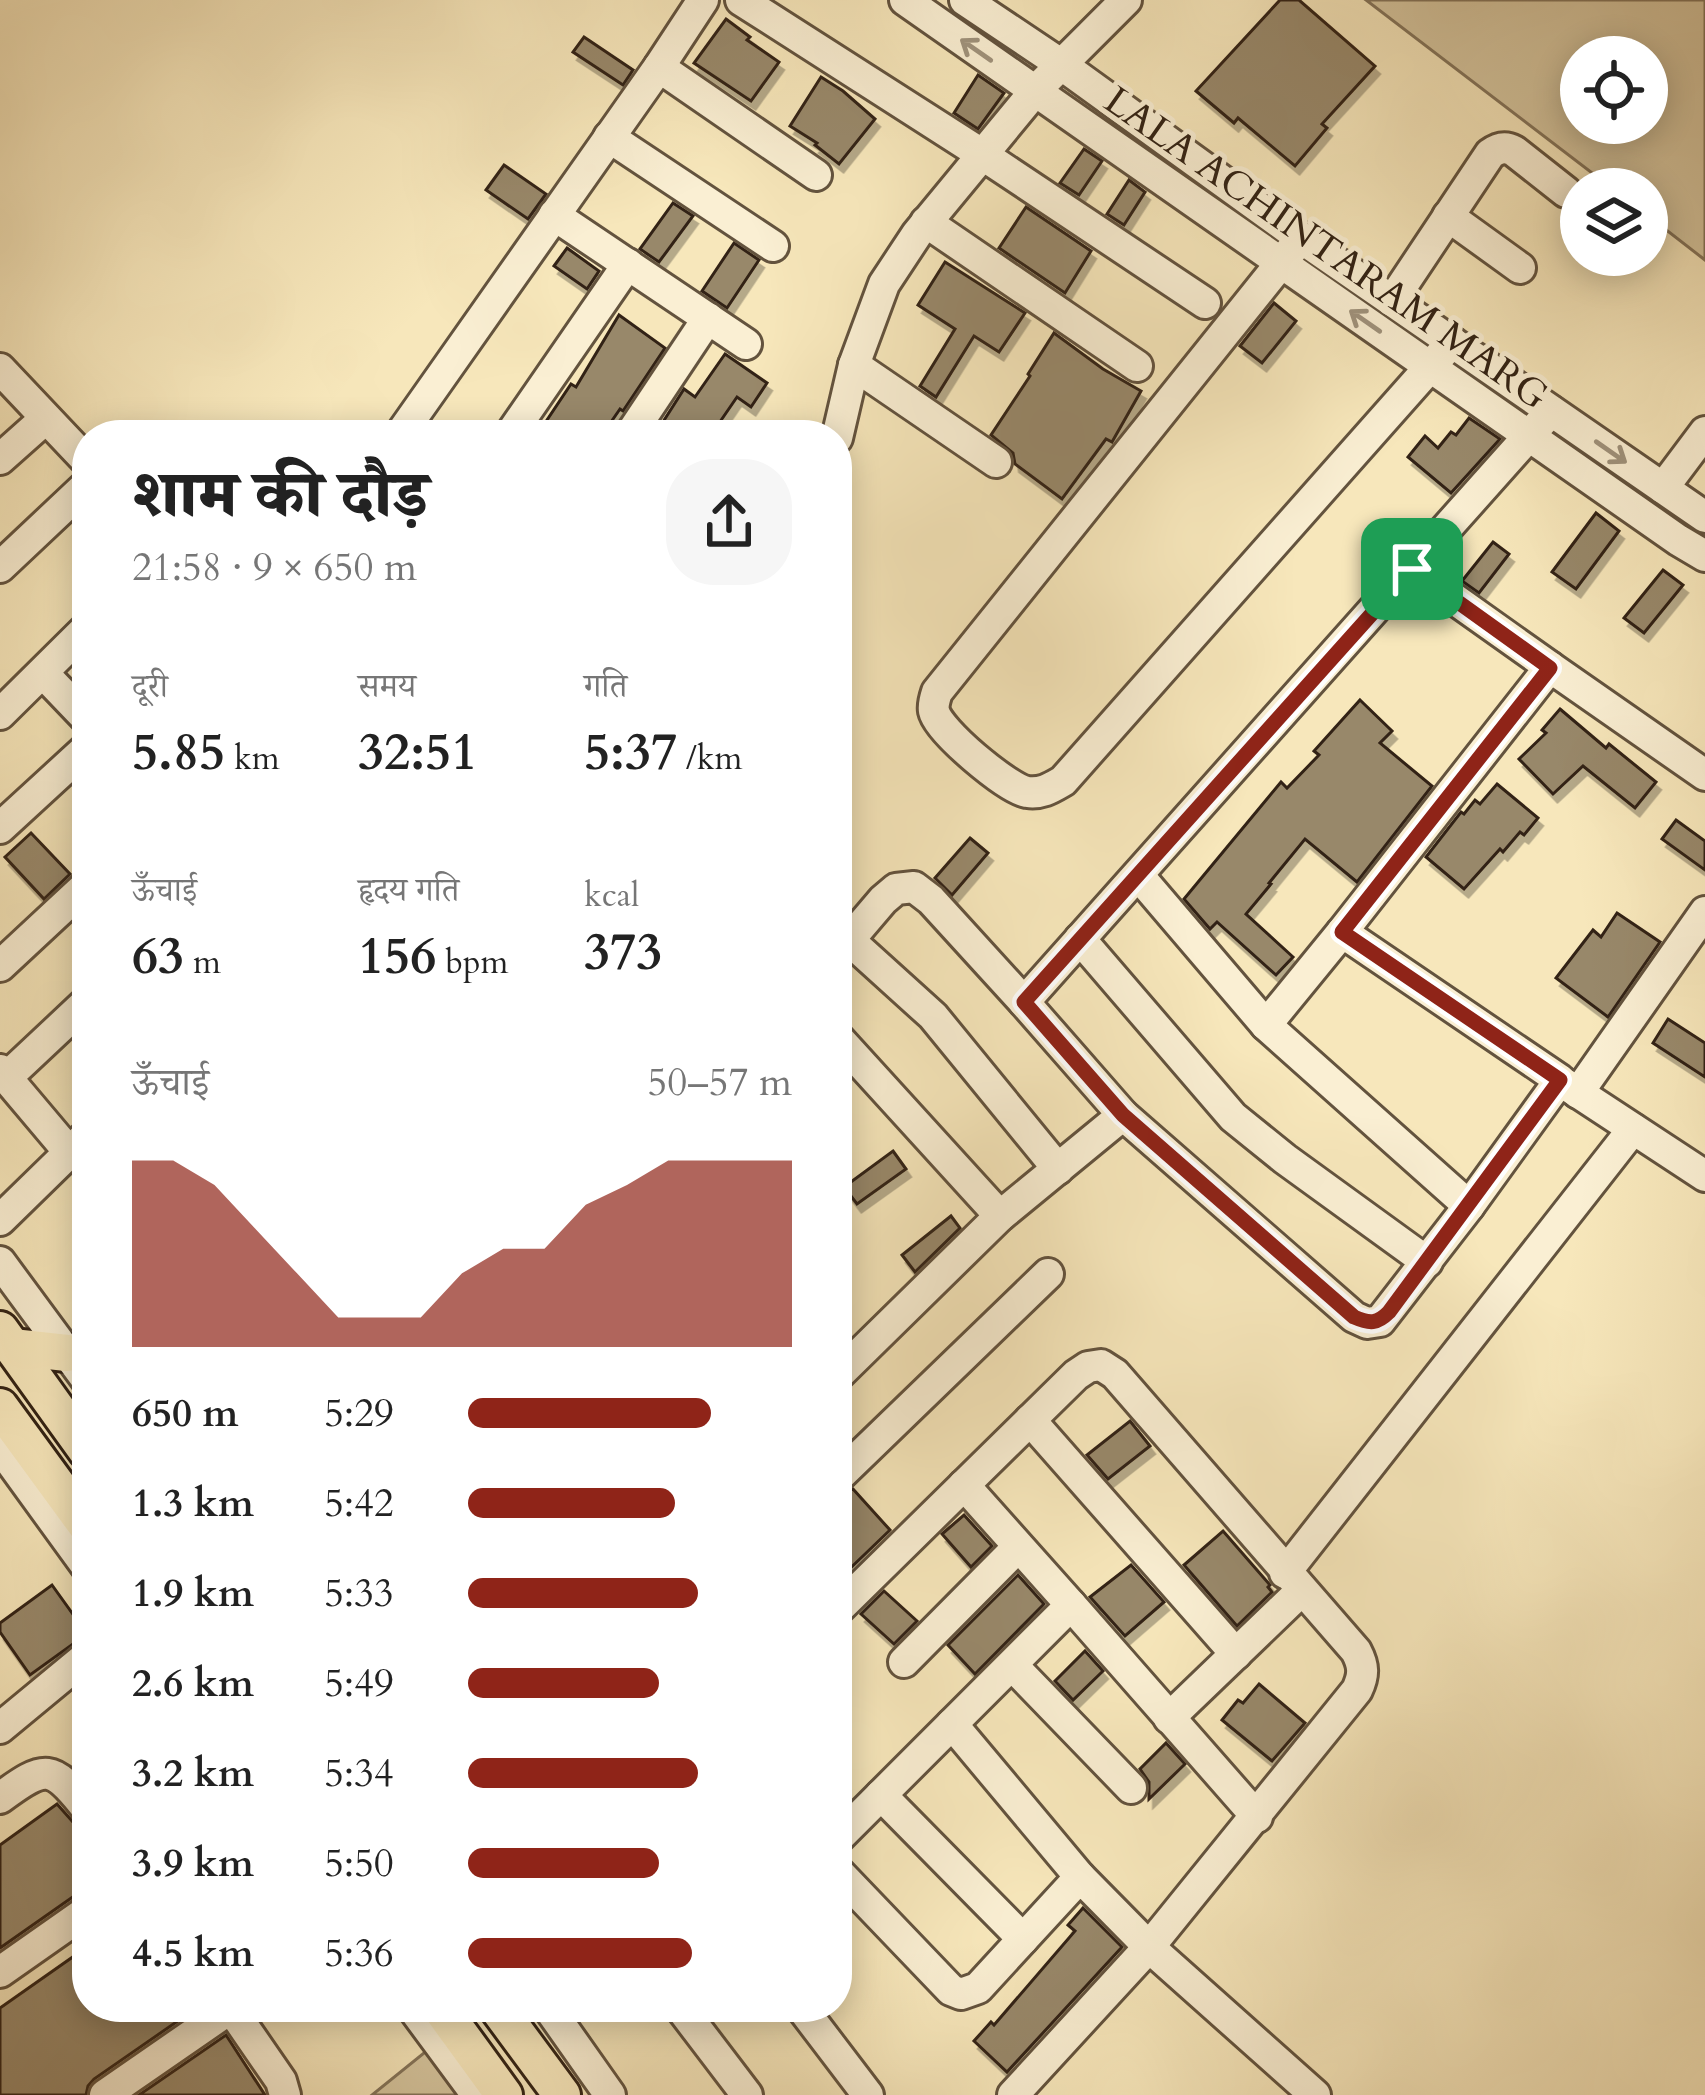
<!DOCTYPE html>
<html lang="hi">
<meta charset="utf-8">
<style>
body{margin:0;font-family:Cardo,"Noto Serif Devanagari",serif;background:#f6f6f6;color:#222;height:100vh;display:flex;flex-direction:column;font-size:45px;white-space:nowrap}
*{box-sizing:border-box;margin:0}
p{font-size:39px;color:#767676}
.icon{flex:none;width:66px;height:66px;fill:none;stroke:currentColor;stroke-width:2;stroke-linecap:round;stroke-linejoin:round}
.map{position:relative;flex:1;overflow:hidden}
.details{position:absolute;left:72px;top:420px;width:780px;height:1602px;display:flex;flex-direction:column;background:#fff;border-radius:48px;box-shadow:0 6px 30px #0003}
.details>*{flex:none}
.fabs{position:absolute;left:1560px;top:36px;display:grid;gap:24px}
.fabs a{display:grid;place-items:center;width:108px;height:108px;border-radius:50%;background:#fff;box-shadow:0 6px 30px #0003;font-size:60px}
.pin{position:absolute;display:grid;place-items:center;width:102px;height:102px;color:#fff;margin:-51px;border-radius:24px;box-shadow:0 6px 18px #0006}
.round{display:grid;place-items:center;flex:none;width:126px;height:126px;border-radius:48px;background:#f6f6f6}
.overview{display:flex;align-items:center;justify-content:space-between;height:204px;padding:0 60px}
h1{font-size:66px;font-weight:800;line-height:90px}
.figures{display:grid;grid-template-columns:repeat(3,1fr);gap:18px;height:204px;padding:12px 60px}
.figures div{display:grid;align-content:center}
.figures b{font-size:51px;font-weight:800}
.figures small{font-size:33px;font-weight:400}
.figures p{font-size:33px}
.chart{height:336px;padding:24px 60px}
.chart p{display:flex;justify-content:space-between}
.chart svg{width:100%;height:216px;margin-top:12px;fill:#8f2418;opacity:.7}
ul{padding:0 60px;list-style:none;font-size:39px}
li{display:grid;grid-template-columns:192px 144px 1fr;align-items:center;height:90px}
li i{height:30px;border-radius:15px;background:#8f2418}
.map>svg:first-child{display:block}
.green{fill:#d6c69f;stroke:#84745a;stroke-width:3;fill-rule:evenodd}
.building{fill:#98886b;stroke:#322214;stroke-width:3;filter:url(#shadow)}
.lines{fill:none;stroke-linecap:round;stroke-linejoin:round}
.minor-casing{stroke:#63533e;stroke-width:36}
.major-casing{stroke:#322214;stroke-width:42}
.minor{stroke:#faefd3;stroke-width:30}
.major{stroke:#f7e7bb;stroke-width:36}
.oneway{stroke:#a0937d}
.route-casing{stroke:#fff;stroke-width:24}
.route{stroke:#8f2418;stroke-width:15}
.labels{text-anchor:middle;stroke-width:10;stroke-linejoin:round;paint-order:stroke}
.street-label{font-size:39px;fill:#322214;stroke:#faefd3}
</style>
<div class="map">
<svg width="1705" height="2095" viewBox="0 0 1705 2095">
<defs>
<filter id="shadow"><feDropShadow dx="4.5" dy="8" stdDeviation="0" flood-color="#0004"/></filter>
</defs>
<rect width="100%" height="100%" fill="#f7e7bb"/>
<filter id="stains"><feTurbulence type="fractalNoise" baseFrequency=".00167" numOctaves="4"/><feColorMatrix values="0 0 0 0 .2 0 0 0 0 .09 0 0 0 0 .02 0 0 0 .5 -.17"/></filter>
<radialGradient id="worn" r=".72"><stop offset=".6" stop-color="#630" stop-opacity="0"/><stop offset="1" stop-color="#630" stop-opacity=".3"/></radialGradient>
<g class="green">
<path d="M 1366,0 L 1705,0 L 1705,260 L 1647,215 L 1647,189 L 1613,189 ZM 1581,57 L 1647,57 L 1647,123 L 1581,123 Z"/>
<path d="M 450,2032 L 494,2095 L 372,2095 Z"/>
</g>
<g class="building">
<path d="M 1280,0 L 1299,0 L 1375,66 L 1322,124 L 1327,128 L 1295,166 L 1238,118 L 1234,123 L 1196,91 Z"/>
<path d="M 726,19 L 750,37 L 747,40 L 779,62 L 751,101 L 694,63 Z"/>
<path d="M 584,37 L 633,70 L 623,85 L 573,52 Z"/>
<path d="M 978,75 L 1004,93 L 978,129 L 954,113 Z"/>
<path d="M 821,77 L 843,91 L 875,119 L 839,164 L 815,145 L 817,143 L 790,126 Z"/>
<path d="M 1084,149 L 1102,161 L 1079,195 L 1060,183 Z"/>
<path d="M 504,165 L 546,194 L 528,219 L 486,190 Z"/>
<path d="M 1129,180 L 1145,192 L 1124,225 L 1107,214 Z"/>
<path d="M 673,203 L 693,216 L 659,262 L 640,249 Z"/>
<path d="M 1026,207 L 1091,251 L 1065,293 L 999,248 Z"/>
<path d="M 734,243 L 759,260 L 727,308 L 702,291 Z"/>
<path d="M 567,248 L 599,271 L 587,289 L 554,266 Z"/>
<path d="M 945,262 L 1025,313 L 999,352 L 974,336 L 936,397 L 920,386 L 955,329 L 918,305 Z"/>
<path d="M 1274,303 L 1296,321 L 1262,363 L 1240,346 Z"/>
<path d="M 619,315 L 665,348 L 623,411 L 620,409 L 602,435 L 537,435 L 571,384 L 576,387 Z"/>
<path d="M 1054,333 L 1103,369 L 1141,391 L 1112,442 L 1106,439 L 1062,499 L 1015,464 L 1013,453 L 991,435 L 1030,376 L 1028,374 Z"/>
<path d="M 725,354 L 767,383 L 751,407 L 737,397 L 713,432 L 706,427 L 701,435 L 677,435 L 661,425 L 684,389 L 695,397 Z"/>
<path d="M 1469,418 L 1500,439 L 1451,493 L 1408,457 L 1425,436 L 1438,448 L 1451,432 L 1456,435 Z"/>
<path d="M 1596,513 L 1619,531 L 1576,589 L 1552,572 Z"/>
<path d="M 1493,542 L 1509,554 L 1479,593 L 1462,581 Z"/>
<path d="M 1663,570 L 1683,585 L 1644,633 L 1624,618 Z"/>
<path d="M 1360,700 L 1392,731 L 1380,743 L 1432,786 L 1357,882 L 1305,839 L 1269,883 L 1271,884 L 1246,914 L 1293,957 L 1276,975 L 1217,922 L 1210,929 L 1184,899 L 1281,782 L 1287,788 L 1319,755 L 1314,751 Z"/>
<path d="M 1560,709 L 1606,748 L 1609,744 L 1656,782 L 1635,808 L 1583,766 L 1553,794 L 1519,759 L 1546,733 L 1542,730 Z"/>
<path d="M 1497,784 L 1538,818 L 1524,835 L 1520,832 L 1503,852 L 1500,849 L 1464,889 L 1426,857 L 1461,812 L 1464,814 L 1475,800 L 1480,804 Z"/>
<path d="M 1676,820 L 1705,841 L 1705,870 L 1662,839 Z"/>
<path d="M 31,833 L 70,874 L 44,899 L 5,857 Z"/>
<path d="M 970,838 L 988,853 L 952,895 L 935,878 Z"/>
<path d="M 1617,913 L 1660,942 L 1608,1017 L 1556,978 L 1593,930 L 1601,937 Z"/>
<path d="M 1668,1019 L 1705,1043 L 1705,1077 L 1653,1043 Z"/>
<path d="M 893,1151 L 906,1169 L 857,1204 L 844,1187 Z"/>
<path d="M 951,1216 L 960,1228 L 915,1272 L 902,1255 Z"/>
<path d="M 1130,1421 L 1150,1446 L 1108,1479 L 1087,1455 Z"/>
<path d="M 853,1489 L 890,1530 L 837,1581 L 837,1497 Z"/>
<path d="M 964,1515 L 992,1546 L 971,1567 L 942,1534 Z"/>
<path d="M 1223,1531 L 1270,1585 L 1268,1587 L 1272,1592 L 1237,1626 L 1184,1565 Z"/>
<path d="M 1131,1565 L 1164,1602 L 1125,1636 L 1090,1597 Z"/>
<path d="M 1018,1575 L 1044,1604 L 975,1674 L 948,1645 Z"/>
<path d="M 52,1585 L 87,1634 L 30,1675 L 0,1632 L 0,1623 Z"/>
<path d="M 884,1591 L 917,1621 L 894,1644 L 861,1614 Z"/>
<path d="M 1085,1651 L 1103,1671 L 1073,1700 L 1055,1681 Z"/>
<path d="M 1259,1684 L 1305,1723 L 1272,1761 L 1222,1720 L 1238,1700 L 1243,1703 Z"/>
<path d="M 1166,1743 L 1185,1764 L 1149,1799 L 1149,1782 L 1140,1769 Z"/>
<path d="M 57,1804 L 73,1822 L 87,1830 L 87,1887 L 0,1948 L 0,1845 Z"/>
<path d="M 1083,1908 L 1122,1947 L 1007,2072 L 974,2041 L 991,2022 L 994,2025 L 1075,1931 L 1068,1925 Z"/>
<path d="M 87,1947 L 87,2007 L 198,2007 L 94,2079 L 88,2086 L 86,2095 L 0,2095 L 0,2008 Z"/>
<path d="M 226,2035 L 265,2095 L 139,2095 Z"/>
</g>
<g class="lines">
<defs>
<g id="minor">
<path d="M 741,0 L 983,155 L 1205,303"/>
<path d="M 905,0 L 1678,540 L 1705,556"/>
<path d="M 965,0 L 1062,65 L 1301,238 L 1705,517"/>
<path d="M 659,67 L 816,175"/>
<path d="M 609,137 L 773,246"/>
<path d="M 554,215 L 746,344"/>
<path d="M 1448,216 L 1520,268"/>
<path d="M 926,222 L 1137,366"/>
<path d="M 1301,238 L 937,692 C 935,698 933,706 934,711 C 938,731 1007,788 1027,792 C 1042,794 1051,788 1063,781 L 1452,342"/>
<path d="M 1392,301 L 1490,154 C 1498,148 1505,146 1514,151 L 1566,192"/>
<path d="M 854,365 L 996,462"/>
<path d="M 0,369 L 87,461"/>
<path d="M 400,435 L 659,67 L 703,0"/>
<path d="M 510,435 L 628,264"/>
<path d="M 630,435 L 708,318"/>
<path d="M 837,438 L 854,365 L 884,284 L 917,234 L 1035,91 L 1126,0"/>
<path d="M 0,459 L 45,419"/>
<path d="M 1663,488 L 1705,432"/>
<path d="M 0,567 L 87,485"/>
<path d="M 1550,667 L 1705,775"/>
<path d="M 43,673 L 87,719"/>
<path d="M 0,714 L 87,628"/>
<path d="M 0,828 L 87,748"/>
<path d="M 1138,875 L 1266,1025 L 1469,1206"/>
<path d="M 1080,939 L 1233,1117 L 1285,1159 L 1427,1262"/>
<path d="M 849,940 L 933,1016 L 1058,1169"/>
<path d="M 837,954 L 883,900 L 896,889 L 914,887 L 931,900 L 1024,1002 L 1551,411"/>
<path d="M 0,966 L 87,885"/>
<path d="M 1024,1002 L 1123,1115"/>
<path d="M 1266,1025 L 1342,932"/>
<path d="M 837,1037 L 1000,1216"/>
<path d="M 0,1070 L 70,1153"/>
<path d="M 6,1078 L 87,1002"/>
<path d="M 1565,1084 L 1705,1176"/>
<path d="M 1578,1093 L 1705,912"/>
<path d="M 0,1220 L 87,1135"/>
<path d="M 0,1262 L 87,1380"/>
<path d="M 837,1376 L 1000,1216 L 1123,1115 L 1354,1317 L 1367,1323 L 1380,1321 L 1469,1206 L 1560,1080 L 1342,932 L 1550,667 L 1412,569"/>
<path d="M 1030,1420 L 1236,1654"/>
<path d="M 0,1447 L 87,1567"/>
<path d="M 837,1478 L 1048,1274"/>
<path d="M 1285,1573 L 1633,1129"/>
<path d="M 1071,1605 L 1257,1817"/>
<path d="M 837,1610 L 1076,1375 L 1088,1367 L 1101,1365 L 1115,1374 L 1356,1651 C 1364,1666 1364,1675 1357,1690 L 1149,1947 L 1013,2095"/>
<path d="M 904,1662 L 1018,1547"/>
<path d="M 1012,1665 L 1131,1788"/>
<path d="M 1169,1718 L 1301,1591"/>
<path d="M 952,1724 L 1080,1877"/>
<path d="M 0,1728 L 87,1656"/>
<path d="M 881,1795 L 1023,1939"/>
<path d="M 0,1798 C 46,1764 52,1764 87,1809"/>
<path d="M 837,1839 L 1071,1605 L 964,1485"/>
<path d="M 837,1871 L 951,1990 L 961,1994 L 978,1988 L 1080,1877 L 1149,1947 L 1315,2095"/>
<path d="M 0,1972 L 87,1911"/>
<path d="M 230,2007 L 281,2081 L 285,2095"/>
<path d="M 412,2007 L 477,2095"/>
<path d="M 548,2007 L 610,2095"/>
<path d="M 680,2007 L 747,2095"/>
<path d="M 801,2007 L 868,2095"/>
<path d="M 105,2095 L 231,2008"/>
</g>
<g id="major">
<path d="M 0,1330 L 87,1451"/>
<path d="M 12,1347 L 67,1353"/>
<path d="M 0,1407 L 87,1526"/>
<path d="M 440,2007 L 504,2095"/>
<path d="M 497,2007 L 562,2095"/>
</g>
</defs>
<use href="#minor" class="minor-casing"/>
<use href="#major" class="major-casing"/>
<use href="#minor" class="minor"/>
<use href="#major" class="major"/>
</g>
<defs><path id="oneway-shaft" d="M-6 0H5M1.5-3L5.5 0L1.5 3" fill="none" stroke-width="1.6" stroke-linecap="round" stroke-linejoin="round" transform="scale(3)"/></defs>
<g class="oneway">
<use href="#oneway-shaft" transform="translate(976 50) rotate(-145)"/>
<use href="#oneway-shaft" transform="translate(1365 321) rotate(-145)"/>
<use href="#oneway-shaft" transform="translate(1611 452) rotate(35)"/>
</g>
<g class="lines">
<defs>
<path id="route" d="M 1412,569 L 1550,668 L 1342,932 L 1560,1080 L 1389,1312 C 1377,1324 1370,1324 1354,1317 L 1123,1115 L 1024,1002 Z"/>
</defs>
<use href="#route" class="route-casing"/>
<use href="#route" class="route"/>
</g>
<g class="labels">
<g class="street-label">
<text transform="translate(1327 247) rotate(35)" y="14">LALA ACHINTARAM MARG</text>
</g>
</g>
<rect width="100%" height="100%" filter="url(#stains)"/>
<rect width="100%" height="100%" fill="url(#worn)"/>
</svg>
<div class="fabs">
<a><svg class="icon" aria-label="locate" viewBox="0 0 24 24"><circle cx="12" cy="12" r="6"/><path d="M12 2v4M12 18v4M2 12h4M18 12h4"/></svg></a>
<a><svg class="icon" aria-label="layers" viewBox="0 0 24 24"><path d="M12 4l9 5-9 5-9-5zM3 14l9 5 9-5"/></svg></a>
</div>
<div class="pin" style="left:1412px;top:569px;background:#1e9e55"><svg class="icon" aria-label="arrive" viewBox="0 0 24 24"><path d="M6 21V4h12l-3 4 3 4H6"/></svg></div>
<section class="details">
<div class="overview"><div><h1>शाम की दौड़</h1><p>21:58 · 9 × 650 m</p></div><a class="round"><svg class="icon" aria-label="share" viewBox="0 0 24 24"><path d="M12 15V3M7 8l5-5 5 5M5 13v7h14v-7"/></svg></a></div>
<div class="figures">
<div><p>दूरी</p><b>5.85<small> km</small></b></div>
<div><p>समय</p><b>32:51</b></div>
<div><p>गति</p><b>5:37<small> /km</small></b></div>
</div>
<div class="figures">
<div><p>ऊँचाई</p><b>63<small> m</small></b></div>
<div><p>हृदय गति</p><b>156<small> bpm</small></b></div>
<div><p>kcal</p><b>373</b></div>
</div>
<div class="chart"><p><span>ऊँचाई</span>50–57 m</p>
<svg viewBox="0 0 160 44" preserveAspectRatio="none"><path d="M0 44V6L10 6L20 11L30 20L40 29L50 38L60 38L70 38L80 29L90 24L100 24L110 15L120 11L130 6L140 6L150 6L160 6V44z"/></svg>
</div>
<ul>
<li><b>650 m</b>5:29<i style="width:75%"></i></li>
<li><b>1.3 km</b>5:42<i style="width:64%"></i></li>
<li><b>1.9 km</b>5:33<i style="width:71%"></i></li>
<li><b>2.6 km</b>5:49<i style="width:59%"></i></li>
<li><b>3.2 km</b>5:34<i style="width:71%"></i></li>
<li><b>3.9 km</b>5:50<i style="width:59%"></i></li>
<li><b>4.5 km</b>5:36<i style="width:69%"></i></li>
</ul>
</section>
</div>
